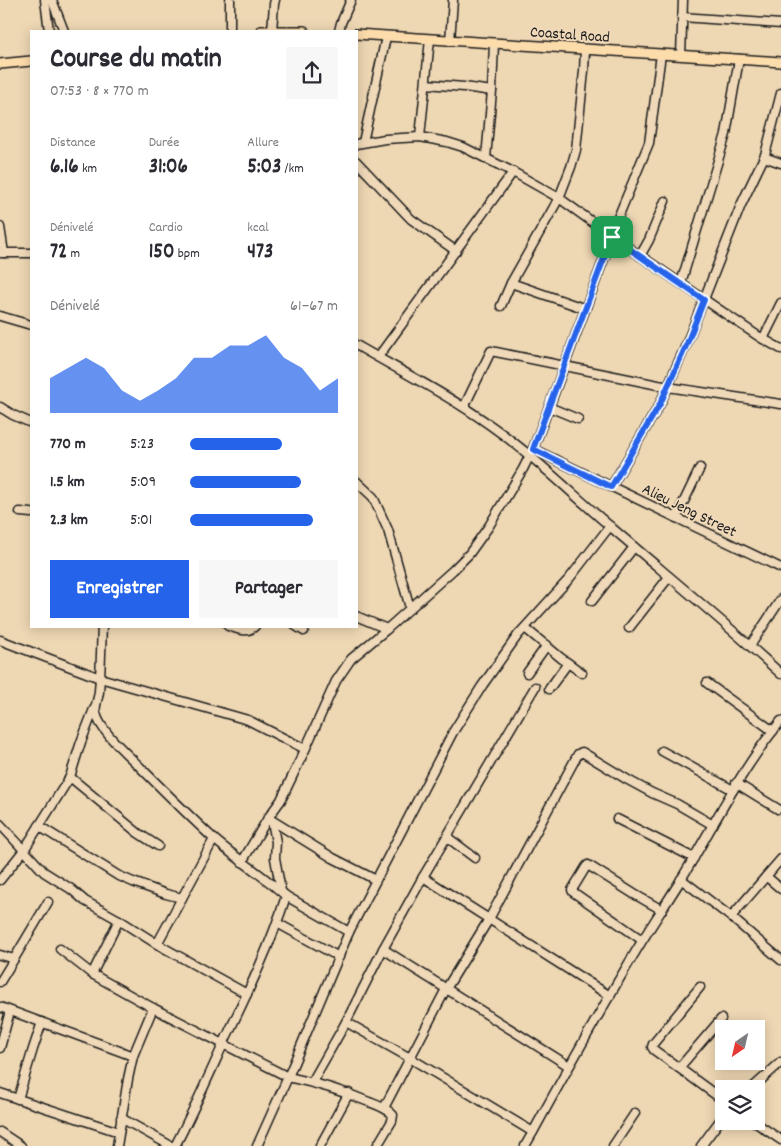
<!DOCTYPE html>
<html lang="fr">
<meta charset="utf-8">
<style>
body{margin:0;font-family:Dekko,sans-serif;background:#f7f7f7;color:#2b2b33;height:100vh;display:flex;flex-direction:column;font-size:19px;white-space:nowrap}
*{box-sizing:border-box;margin:0}
p{font-size:16px;color:#7c7c81}
.icon{flex:none;width:28px;height:28px;fill:none;stroke:currentColor;stroke-width:2;stroke-linecap:round;stroke-linejoin:round}
.map{position:relative;flex:1;overflow:hidden}
.sheet{position:absolute;left:30px;top:30px;width:328px;height:598px;display:flex;flex-direction:column;background:#fff;border-radius:0px;box-shadow:0 2px 12px #0003}
.sheet>*{flex:none}
.needle{width:32px;rotate:214deg}
.tools{position:absolute;left:715px;top:1020px;display:grid;gap:10px}
.tools a{display:grid;place-items:center;width:50px;height:50px;border-radius:0px;background:#fff;box-shadow:0 2px 12px #0003;font-size:25px}
.pin{position:absolute;display:grid;place-items:center;width:42px;height:42px;color:#fff;margin:-21px;border-radius:10px;box-shadow:0 2px 8px #0006}
.round{display:grid;place-items:center;flex:none;width:52px;height:52px;border-radius:0px;background:#f7f7f7}
.head{display:flex;align-items:center;justify-content:space-between;height:85px;padding:0 20px}
h1{font-size:28px;font-weight:700;line-height:38px}
.stats{display:grid;grid-template-columns:repeat(3,1fr);gap:8px;height:85px;padding:5px 20px}
.stats div{display:grid;align-content:center}
.stats b{font-size:21px;font-weight:700}
.stats small{font-size:14px;font-weight:400}
.stats p{font-size:14px}
.chart{height:140px;padding:10px 20px}
.chart p{display:flex;justify-content:space-between}
.chart svg{width:100%;height:90px;margin-top:5px;fill:#2563eb;opacity:.7}
.action{display:flex;gap:10px;margin-top:auto;padding:10px 20px}
.action a{flex:1;height:58px;border-radius:0px;background:#2563eb;color:#fff;font-size:20px;font-weight:700;line-height:58px;text-align:center}
.action a+a{background:#f7f7f7;color:#2b2b33}
ul{padding:0 20px;list-style:none;font-size:16px}
li{display:grid;grid-template-columns:80px 60px 1fr;align-items:center;height:38px}
li i{height:12px;border-radius:6px;background:#2563eb}
.map>svg:first-child{display:block}
.lines{fill:none;stroke-linecap:round;stroke-linejoin:round}
.minor-casing{stroke:#1c1c1c;stroke-width:11}
.major-casing{stroke:#1c1c1c;stroke-width:12}
.minor{stroke:#f0d9b9;stroke-width:8}
.major{stroke:#fddcac;stroke-width:9}
.route-casing{stroke:#fff;stroke-width:10}
.route{stroke:#2563eb;stroke-width:6}
.labels{text-anchor:middle;stroke-width:4;stroke-linejoin:round;paint-order:stroke}
.street-label{font-size:16px;fill:#1c1c1c;stroke:#f0d9b9}
</style>
<div class="map">
<svg width="781" height="1146" viewBox="0 0 781 1146">
<rect width="100%" height="100%" fill="#eed7b3"/>
<filter id="ink" filterUnits="userSpaceOnUse"><feTurbulence type="fractalNoise" baseFrequency=".02" numOctaves="2"/><feDisplacementMap in="SourceGraphic" scale="10" xChannelSelector="R" yChannelSelector="G"/><feConvolveMatrix kernelMatrix="1 2 1 2 8 2 1 2 1" color-interpolation-filters="sRGB"/></filter>
<g filter="url(#ink)">
<g class="lines">
<defs>
<g id="minor">
<path d="M 45,0 L 49,31"/>
<path d="M 52,0 L 64,31"/>
<path d="M 682,17 L 781,24"/>
<path d="M 230,31 L 230,0"/>
<path d="M 272,31 L 274,4 L 275,0"/>
<path d="M 339,31 L 341,23 L 351,0"/>
<path d="M 450,41 L 453,0"/>
<path d="M 681,55 L 683,0"/>
<path d="M 426,84 L 464,87 L 492,91"/>
<path d="M 420,137 L 430,39"/>
<path d="M 363,142 L 386,37"/>
<path d="M 356,144 L 385,139 L 420,137 L 447,142 L 463,147 L 513,172 L 559,198 L 620,242 L 758,336 L 781,349"/>
<path d="M 764,157 L 781,163"/>
<path d="M 486,158 L 492,91 L 494,43"/>
<path d="M 356,161 L 411,219 L 456,251"/>
<path d="M 0,227 L 4,253"/>
<path d="M 0,253 L 31,253"/>
<path d="M 640,256 L 649,240 L 665,201"/>
<path d="M 511,283 L 586,309"/>
<path d="M 681,283 L 726,134 L 739,59"/>
<path d="M 501,306 L 511,283 L 559,198 L 571,167 L 576,150 L 584,71 L 585,49"/>
<path d="M 0,316 L 31,325"/>
<path d="M 763,339 L 781,303"/>
<path d="M 356,345 C 401,371 448,395 490,425 C 533,455 571,493 612,528 C 668,576 726,623 781,674"/>
<path d="M 378,357 L 513,172"/>
<path d="M 0,407 L 13,415 L 31,423"/>
<path d="M 464,407 L 491,351 L 668,387 L 781,404"/>
<path d="M 549,407 L 578,419"/>
<path d="M 533,449 L 781,568"/>
<path d="M 356,481 L 373,497 L 388,530 L 410,608"/>
<path d="M 611,487 L 660,404 L 686,345 L 741,205 L 765,155 L 781,93"/>
<path d="M 20,512 L 31,513"/>
<path d="M 676,518 L 700,468"/>
<path d="M 592,601 L 634,547"/>
<path d="M 356,616 L 387,629"/>
<path d="M 102,626 C 101,648 101,669 99,691 C 99,698 94,705 96,713 C 99,730 128,755 141,768 C 165,792 189,816 214,839 C 237,859 263,875 286,896 C 271,944 249,990 227,1036 C 210,1073 194,1110 175,1146"/>
<path d="M 228,626 C 238,629 247,634 255,626"/>
<path d="M 296,626 L 304,631"/>
<path d="M 525,628 L 561,658 L 582,673"/>
<path d="M 629,628 L 669,577"/>
<path d="M 0,640 L 100,678 L 248,720 L 305,749"/>
<path d="M 750,646 L 781,599"/>
<path d="M 527,673 L 547,645"/>
<path d="M 707,683 L 773,731"/>
<path d="M 549,689 L 568,663"/>
<path d="M 662,751 L 733,790"/>
<path d="M 70,777 L 138,833 L 158,846"/>
<path d="M 736,783 L 778,809"/>
<path d="M 268,818 L 333,858 L 376,880"/>
<path d="M 617,819 L 694,858"/>
<path d="M 272,821 L 276,842 L 275,858 L 281,891"/>
<path d="M 0,824 L 44,872 L 71,889 L 85,901 L 119,920 L 157,944 L 247,994"/>
<path d="M 39,826 L 117,875 L 133,882 L 166,894 L 182,898"/>
<path d="M 447,837 L 475,858"/>
<path d="M 242,862 L 268,818 L 281,800 L 304,752 L 336,681 L 351,659 L 387,629 L 453,570 L 469,554 L 489,526 L 523,469 L 533,449 L 549,407 L 612,237 L 614,227 L 649,143 L 661,54"/>
<path d="M 423,877 L 610,996"/>
<path d="M 767,877 L 781,889"/>
<path d="M 681,879 L 731,917 L 781,960"/>
<path d="M 0,880 L 24,850 L 70,777 L 81,742 L 94,709"/>
<path d="M 286,896 L 349,932"/>
<path d="M 731,917 L 781,859"/>
<path d="M 277,923 L 339,957"/>
<path d="M 642,940 L 573,892 L 572,890 L 586,867 L 588,865 L 634,894 L 662,910"/>
<path d="M 157,944 L 214,839"/>
<path d="M 60,949 L 92,974 L 153,1008 L 288,1077 C 316,1083 343,1091 369,1102 C 377,1105 387,1108 393,1115 L 392,1121 L 377,1146"/>
<path d="M 383,949 L 569,1066"/>
<path d="M 0,955 L 14,959 L 48,902"/>
<path d="M 92,974 L 119,920"/>
<path d="M 0,982 L 14,959"/>
<path d="M 700,987 L 653,1044 L 652,1047 L 654,1050 L 679,1068 L 721,1019"/>
<path d="M 0,1007 L 133,1056"/>
<path d="M 346,1022 L 410,1058 L 533,1132 C 568,1068 604,1004 642,941 C 655,920 669,899 682,878 C 714,825 741,769 781,721"/>
<path d="M 0,1048 L 10,1011"/>
<path d="M 679,1068 L 724,1101"/>
<path d="M 312,1082 L 346,1022 L 383,949 L 423,877 L 535,687"/>
<path d="M 751,1089 L 781,1062"/>
<path d="M 0,1093 L 119,1132"/>
<path d="M 18,1099 L 33,1049 L 42,1022"/>
<path d="M 384,1108 L 446,989 L 489,919 L 578,754 L 582,752 L 628,780 L 652,793 L 677,804 L 713,825"/>
<path d="M 121,1118 L 171,1146"/>
<path d="M 753,1121 L 781,1140"/>
<path d="M 0,1132 L 21,1146"/>
<path d="M 117,1146 L 128,1079 L 133,1056 L 153,1008"/>
<path d="M 257,1146 L 288,1077 L 349,932 L 453,732 L 482,686 L 518,635 L 569,579 L 610,526"/>
<path d="M 320,1146 L 349,1093"/>
<path d="M 525,1146 L 533,1132"/>
<path d="M 613,1146 L 635,1113"/>
<path d="M 701,1146 L 724,1115"/>
</g>
<g id="major">
<path d="M 261,31 L 304,31"/>
<path d="M 356,34 L 781,62"/>
<path d="M 0,64 L 31,61"/>
</g>
</defs>
<use href="#minor" class="minor-casing"/>
<use href="#major" class="major-casing"/>
<use href="#minor" class="minor"/>
<use href="#major" class="major"/>
</g>
</g>
<g class="lines" filter="url(#ink)">
<defs>
<path id="route" d="M 612,237 L 704,300 L 686,346 L 660,404 L 611,487 L 533,449 Z"/>
</defs>
<use href="#route" class="route-casing"/>
<use href="#route" class="route"/>
</g>
<g class="labels">
<g class="street-label">
<text transform="translate(570 33) rotate(4)" y="6">Coastal Road</text>
<text transform="translate(690 509) rotate(26)" y="6">Alieu Jeng Street</text>
</g>
</g>
</svg>
<div class="tools">
<a><svg class="needle" viewBox="-14 -14 28 28"><path d="M0-13l5 13h-10z" fill="#e53935"/><path d="M0 13l5-13h-10z" fill="#7c7c81"/></svg></a>
<a><svg class="icon" aria-label="layers" viewBox="0 0 24 24"><path d="M12 4l9 5-9 5-9-5zM3 14l9 5 9-5"/></svg></a>
</div>
<div class="pin" style="left:612px;top:237px;background:#1e9e55"><svg class="icon" aria-label="arrive" viewBox="0 0 24 24"><path d="M6 21V4h12l-3 4 3 4H6"/></svg></div>
<section class="sheet">
<div class="head"><div><h1>Course du matin</h1><p>07:53 · 8 × 770 m</p></div><a class="round"><svg class="icon" aria-label="share" viewBox="0 0 24 24"><path d="M12 15V3M7 8l5-5 5 5M5 13v7h14v-7"/></svg></a></div>
<div class="stats">
<div><p>Distance</p><b>6.16<small> km</small></b></div>
<div><p>Durée</p><b>31:06</b></div>
<div><p>Allure</p><b>5:03<small> /km</small></b></div>
</div>
<div class="stats">
<div><p>Dénivelé</p><b>72<small> m</small></b></div>
<div><p>Cardio</p><b>150<small> bpm</small></b></div>
<div><p>kcal</p><b>473</b></div>
</div>
<div class="chart"><p><span>Dénivelé</span>61–67 m</p>
<svg viewBox="0 0 160 44" preserveAspectRatio="none"><path d="M0 44V27L10 22L20 17L30 22L40 33L50 38L60 33L70 27L80 17L90 17L100 11L110 11L120 6L130 17L140 22L150 33L160 27V44z"/></svg>
</div>
<ul>
<li><b>770 m</b>5:23<i style="width:62%"></i></li>
<li><b>1.5 km</b>5:09<i style="width:75%"></i></li>
<li><b>2.3 km</b>5:01<i style="width:83%"></i></li>
</ul>
<div class="action"><a>Enregistrer</a><a>Partager</a></div>
</section>
</div>
